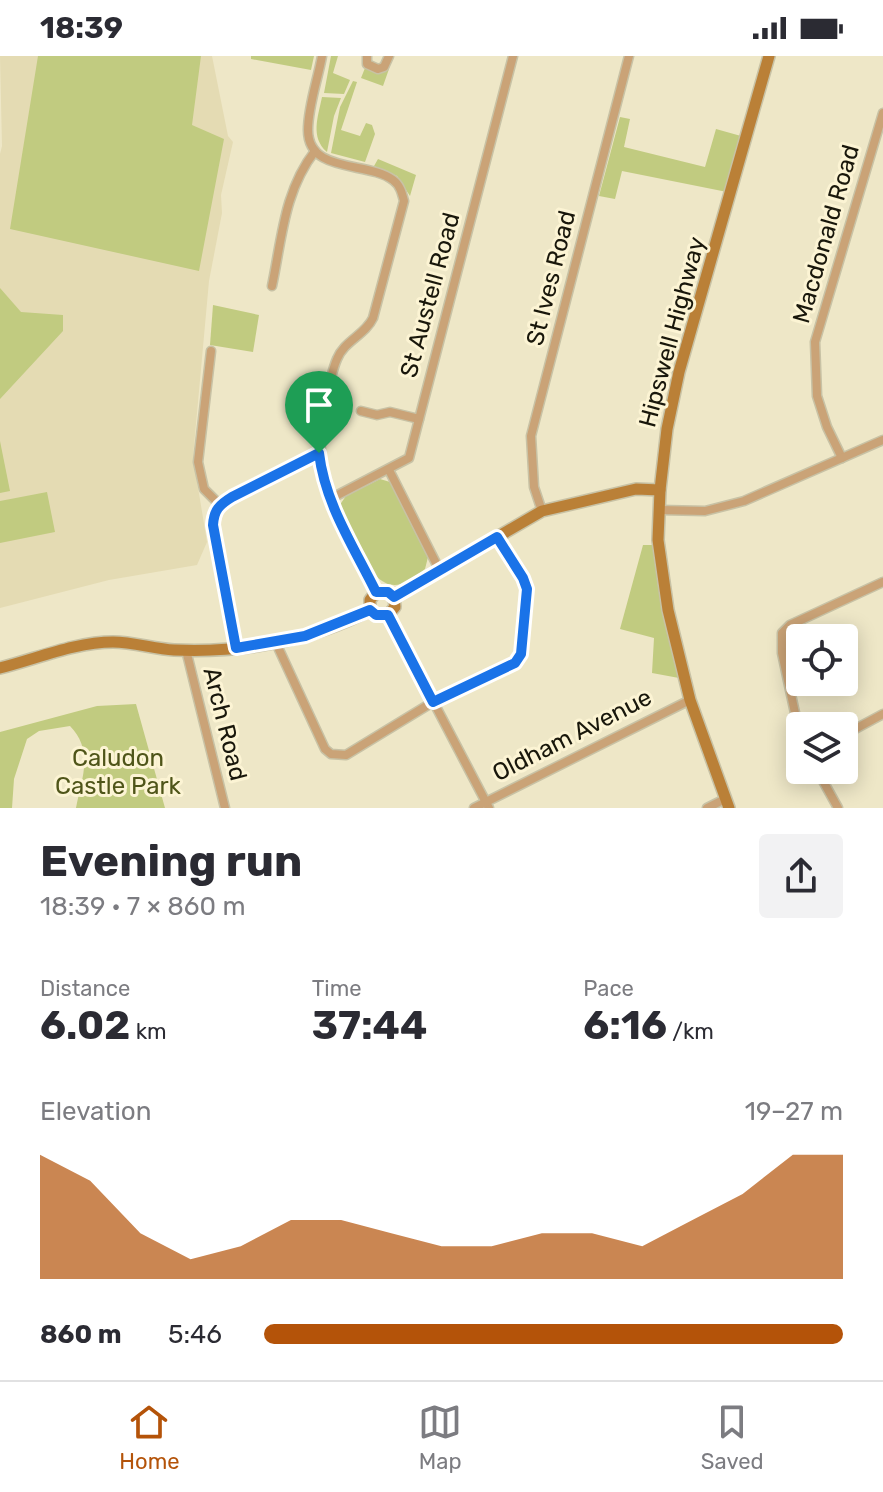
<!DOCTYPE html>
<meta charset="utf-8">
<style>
body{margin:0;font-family:Rubik,sans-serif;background:#f2f2f3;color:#2b2b33;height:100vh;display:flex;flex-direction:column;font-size:30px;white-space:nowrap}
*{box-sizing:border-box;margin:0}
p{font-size:26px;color:#7c7c81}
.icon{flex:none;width:44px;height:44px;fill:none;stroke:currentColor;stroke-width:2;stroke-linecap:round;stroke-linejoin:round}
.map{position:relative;height:752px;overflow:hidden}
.details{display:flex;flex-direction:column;background:#fff;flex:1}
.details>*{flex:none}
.buttons{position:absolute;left:786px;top:568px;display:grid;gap:16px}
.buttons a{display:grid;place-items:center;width:72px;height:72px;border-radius:8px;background:#fff;box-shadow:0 4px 20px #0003;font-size:40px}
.pin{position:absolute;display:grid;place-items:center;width:68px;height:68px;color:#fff;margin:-82px -34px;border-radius:50% 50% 50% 0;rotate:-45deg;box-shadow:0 0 8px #0007}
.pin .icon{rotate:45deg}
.round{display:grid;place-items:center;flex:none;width:84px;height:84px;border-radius:8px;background:#f2f2f3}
.headline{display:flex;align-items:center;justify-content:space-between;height:136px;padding:0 40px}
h1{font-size:44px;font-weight:700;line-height:60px}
.figures{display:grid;grid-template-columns:repeat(3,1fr);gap:12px;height:136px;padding:8px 40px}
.figures div{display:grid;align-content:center}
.figures b{font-size:40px;font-weight:700}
.figures small{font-size:22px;font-weight:400}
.figures p{font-size:22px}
.chart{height:224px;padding:16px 40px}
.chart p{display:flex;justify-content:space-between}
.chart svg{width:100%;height:144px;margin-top:8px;fill:#b45309;opacity:.7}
ul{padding:0 40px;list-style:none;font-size:26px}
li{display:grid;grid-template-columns:128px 96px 1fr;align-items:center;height:60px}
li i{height:20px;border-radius:10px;background:#b45309}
.status{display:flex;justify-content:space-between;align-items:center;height:56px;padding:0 40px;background:#fff;direction:ltr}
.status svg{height:22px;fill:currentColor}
.menu{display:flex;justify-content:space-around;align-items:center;height:112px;border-top:2px solid #e1e1e2;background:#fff;font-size:22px;color:#7c7c81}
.menu a{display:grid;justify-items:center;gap:4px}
.menu .on{color:#b45309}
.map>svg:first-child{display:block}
.built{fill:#e4dbb3}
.green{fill:#c1cb80}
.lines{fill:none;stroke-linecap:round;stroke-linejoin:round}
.street-casing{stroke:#c8c2a5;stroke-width:11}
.secondary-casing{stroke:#c8c2a5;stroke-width:14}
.street{stroke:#caa377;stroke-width:8}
.secondary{stroke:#ba8037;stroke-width:11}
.route-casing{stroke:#fff;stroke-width:16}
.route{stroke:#1a73e8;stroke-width:10}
.labels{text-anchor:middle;stroke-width:6;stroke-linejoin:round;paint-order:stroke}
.street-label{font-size:24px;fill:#19170b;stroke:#fcf4d4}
.park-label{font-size:24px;fill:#4f5519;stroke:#fcf4d4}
</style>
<div class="status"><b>18:39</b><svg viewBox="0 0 49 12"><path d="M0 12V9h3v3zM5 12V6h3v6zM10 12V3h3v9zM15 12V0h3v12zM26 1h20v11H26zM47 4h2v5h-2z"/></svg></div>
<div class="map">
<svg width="883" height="752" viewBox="0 0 883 752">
<rect width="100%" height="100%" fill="#eee7c7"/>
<path class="built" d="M 0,0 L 212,0 L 228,80 L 233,86 L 221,139 L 222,157 L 209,225 L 193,401 L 207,486 L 197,509 L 109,524 L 0,552 L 0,98 L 2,90 Z"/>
<g class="green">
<path d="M 38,0 L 201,0 L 192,69 L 224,83 L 199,215 L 10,173 Z"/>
<path d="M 251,0 L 314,0 L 311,14 L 251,3 Z"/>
<path d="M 331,0 L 338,0 L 333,17 L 350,24 L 344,38 L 324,37 Z"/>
<path d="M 365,12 L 375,17 L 389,13 L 383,30 L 361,22 Z"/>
<path d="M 353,25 L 357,26 L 341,74 L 360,80 L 366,67 L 372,69 L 375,78 L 365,106 L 331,97 L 340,51 Z"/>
<path d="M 322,41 L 341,42 L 334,60 L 327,96 C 310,81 318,61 322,41 Z"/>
<path d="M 620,61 L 630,63 L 624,91 L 705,111 L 716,73 L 741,80 L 727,136 L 622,115 L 615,143 L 599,140 Z"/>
<path d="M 378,103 L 416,119 L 410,140 L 397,120 L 374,110 Z"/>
<path d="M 0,232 L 21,256 L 63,259 L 63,275 L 0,343 Z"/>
<path d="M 213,249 L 259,259 L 253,296 L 210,289 Z"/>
<path d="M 0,385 L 10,435 L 0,437 Z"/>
<path d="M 380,423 L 390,426 L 428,501 L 425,513 C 420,517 407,526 401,528 C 370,538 349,472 339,450 L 346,440 Z"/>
<path d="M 47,436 L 55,476 L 0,487 L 0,445 Z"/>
<path d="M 643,489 L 653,489 L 658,530 L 679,622 L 652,617 L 654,582 L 620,573 Z"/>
<path d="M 136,648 L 165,752 L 76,752 C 82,721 94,695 70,670 L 39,675 L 27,683 L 14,723 L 12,752 L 0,752 L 0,676 L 97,650 Z"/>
</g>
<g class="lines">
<defs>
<g id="street">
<path d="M 322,0 C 318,23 308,50 308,74 C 308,118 368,105 393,124 C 400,129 402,137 404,145 L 373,262 C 365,279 344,285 337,303 C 333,312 331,323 328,332 C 305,420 338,461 376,536"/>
<path d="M 367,0 L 367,8 L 378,13 L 384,11 L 389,0"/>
<path d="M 272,230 C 282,182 284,135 315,95"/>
<path d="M 211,295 L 198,406 L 204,433 L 219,448"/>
<path d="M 361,355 L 377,359 L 390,356 L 419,363"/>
<path d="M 842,402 L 827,371 L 817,340 L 815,286 L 883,57"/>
<path d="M 389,414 L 440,515"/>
<path d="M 330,443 L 409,402 L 513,0"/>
<path d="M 660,454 L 705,455 L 744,445 L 883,384"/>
<path d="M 542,455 L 534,431 L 531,380 L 629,0"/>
<path d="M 388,559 L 489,752"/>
<path d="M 276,587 L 325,693 L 331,698 L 346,699 L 433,646 L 519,603 L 527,533 L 523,522 L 497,481"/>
<path d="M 236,592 L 213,469 C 214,454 219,449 232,441 L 319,397"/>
<path d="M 186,594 L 225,752"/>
<path d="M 844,679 L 883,658"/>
<path d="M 800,680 L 782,597 L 782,577 L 790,569 L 883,526"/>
<path d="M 817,714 L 838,752"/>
<path d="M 474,752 L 690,644"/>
<path d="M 707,752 L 725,743"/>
</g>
<g id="secondary">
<path d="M 394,541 L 542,455 L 636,433 L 660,434"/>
<path d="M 370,554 L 370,544 L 376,536 L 388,536 L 394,541"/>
<path d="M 370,554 L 376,559 L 388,559 L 395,551 L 394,541"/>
<path d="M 0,612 C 36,603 76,586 113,586 C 134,586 154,593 174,594 C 242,597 311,585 370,554"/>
<path d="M 729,752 L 690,644 L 668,554 L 658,484 L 660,434 L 667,373 L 679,316 L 769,0"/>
</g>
</defs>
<use href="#street" class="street-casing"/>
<use href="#secondary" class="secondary-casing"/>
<use href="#street" class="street"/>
<use href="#secondary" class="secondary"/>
</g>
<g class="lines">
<defs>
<path id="route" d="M 319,397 C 325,448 354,491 376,536 L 388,536 L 394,541 L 497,481 L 523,522 L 527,533 L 521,598 L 515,607 L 433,646 L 388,559 L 376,559 L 370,554 L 305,580 L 236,592 L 213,469 C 214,454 219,449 232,441 Z"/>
</defs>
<use href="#route" class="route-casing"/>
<use href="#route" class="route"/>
</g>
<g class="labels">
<g class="street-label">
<text transform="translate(826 178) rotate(-74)" y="8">Macdonald Road</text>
<text transform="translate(551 222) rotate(-76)" y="8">St Ives Road</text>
<text transform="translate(430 239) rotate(-75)" y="8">St Austell Road</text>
<text transform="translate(672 276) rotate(-75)" y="8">Hipswell Highway</text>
<text transform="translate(225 668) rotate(76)" y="8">Arch Road</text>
<text transform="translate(572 679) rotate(-27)" y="8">Oldham Avenue</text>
</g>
<g class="park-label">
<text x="118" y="710">Caludon<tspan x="118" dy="28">Castle Park</tspan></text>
</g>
</g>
</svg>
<div class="buttons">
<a><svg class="icon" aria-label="locate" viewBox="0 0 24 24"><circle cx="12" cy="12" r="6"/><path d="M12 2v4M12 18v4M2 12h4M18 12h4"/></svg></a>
<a><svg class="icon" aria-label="layers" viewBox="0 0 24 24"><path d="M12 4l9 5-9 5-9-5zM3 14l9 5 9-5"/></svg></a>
</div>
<div class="pin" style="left:319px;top:397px;background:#1e9e55"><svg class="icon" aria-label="arrive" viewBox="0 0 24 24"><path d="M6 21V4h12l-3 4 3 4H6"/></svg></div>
</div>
<section class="details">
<div class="headline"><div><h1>Evening run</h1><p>18:39 · 7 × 860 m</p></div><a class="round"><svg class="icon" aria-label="share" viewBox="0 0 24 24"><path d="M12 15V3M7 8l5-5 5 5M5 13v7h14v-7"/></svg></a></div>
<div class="figures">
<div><p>Distance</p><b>6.02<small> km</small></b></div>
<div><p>Time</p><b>37:44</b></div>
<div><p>Pace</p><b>6:16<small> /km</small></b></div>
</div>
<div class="chart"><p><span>Elevation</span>19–27 m</p>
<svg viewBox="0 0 160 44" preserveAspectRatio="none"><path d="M0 44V6L10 14L20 30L30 38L40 34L50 26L60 26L70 30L80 34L90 34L100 30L110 30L120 34L130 26L140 18L150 6L160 6V44z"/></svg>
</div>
<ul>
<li><b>860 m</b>5:46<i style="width:100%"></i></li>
</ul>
</section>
<nav class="menu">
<a class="on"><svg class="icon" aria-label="home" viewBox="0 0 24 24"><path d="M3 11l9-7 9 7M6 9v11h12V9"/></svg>Home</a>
<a><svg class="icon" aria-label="map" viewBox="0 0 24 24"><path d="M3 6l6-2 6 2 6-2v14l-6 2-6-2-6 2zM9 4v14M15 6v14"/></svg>Map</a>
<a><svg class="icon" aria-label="saved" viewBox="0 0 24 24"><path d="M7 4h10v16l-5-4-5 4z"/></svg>Saved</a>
</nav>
